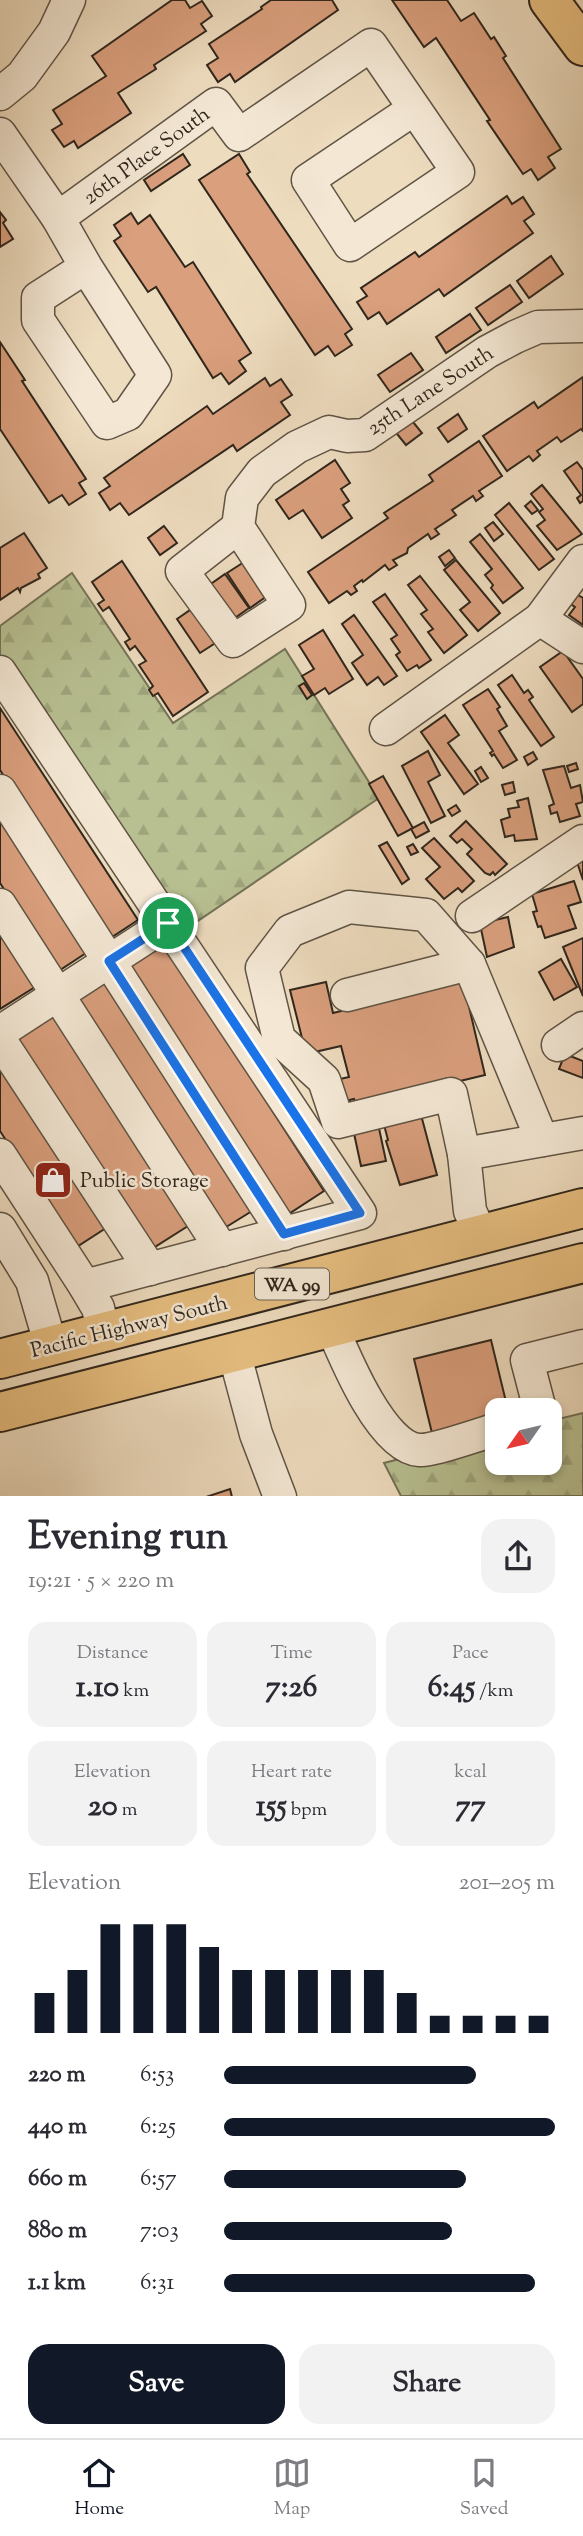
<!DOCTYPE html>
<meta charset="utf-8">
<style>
body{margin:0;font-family:"Sorts Mill Goudy",serif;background:#f2f2f3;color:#2b2b33;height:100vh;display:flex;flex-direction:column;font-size:26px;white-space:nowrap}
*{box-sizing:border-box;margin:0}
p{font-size:23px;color:#7c7c81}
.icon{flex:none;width:38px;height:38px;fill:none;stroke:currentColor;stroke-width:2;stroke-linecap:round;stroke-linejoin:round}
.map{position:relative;height:1496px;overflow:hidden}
.details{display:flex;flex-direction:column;background:#fff;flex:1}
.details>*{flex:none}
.needle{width:46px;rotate:236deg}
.controls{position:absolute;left:485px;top:1398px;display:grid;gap:14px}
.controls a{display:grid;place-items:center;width:77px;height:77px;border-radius:14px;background:#fff;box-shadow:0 4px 10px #0003;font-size:35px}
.pin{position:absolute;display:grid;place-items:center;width:60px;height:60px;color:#fff;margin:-30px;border:4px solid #fff;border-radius:50%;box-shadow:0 2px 7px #0007}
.round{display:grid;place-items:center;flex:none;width:74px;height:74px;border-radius:21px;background:#f2f2f3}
.headline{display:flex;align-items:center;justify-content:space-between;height:119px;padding:0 28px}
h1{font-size:38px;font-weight:700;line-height:52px}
.stats{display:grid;grid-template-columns:repeat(3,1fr);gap:10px;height:119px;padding:7px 28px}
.stats div{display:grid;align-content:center;border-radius:18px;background:#f2f2f3;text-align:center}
.stats b{font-size:30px;font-weight:700}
.stats small{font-size:19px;font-weight:400}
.stats p{font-size:19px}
.chart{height:196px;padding:14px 28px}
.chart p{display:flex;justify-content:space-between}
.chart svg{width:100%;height:126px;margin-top:7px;stroke:#111827;stroke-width:6}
.cta{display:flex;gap:14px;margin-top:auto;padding:14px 28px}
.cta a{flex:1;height:80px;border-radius:21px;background:#111827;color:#fff;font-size:28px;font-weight:700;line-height:80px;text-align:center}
.cta a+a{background:#f2f2f3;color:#2b2b33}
ul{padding:0 28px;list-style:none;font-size:23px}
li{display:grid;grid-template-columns:112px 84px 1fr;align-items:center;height:52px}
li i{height:18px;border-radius:9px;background:#111827}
.tabs{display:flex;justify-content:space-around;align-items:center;height:98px;border-top:2px solid #e1e1e2;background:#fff;font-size:19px;color:#7c7c81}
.tabs a{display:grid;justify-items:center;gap:4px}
.tabs .current{color:#111827}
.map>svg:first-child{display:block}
.forest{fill:url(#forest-firs);stroke:#747357;stroke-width:2}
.building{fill:#da9f7d;stroke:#2f261c;stroke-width:2}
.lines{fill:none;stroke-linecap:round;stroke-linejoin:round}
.minor-casing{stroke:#5f5445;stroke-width:35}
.major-casing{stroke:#2f261c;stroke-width:42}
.minor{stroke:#f4e8d5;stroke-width:32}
.major{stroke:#e7be80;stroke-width:38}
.route-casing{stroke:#fff;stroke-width:14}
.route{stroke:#1a73e8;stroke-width:9}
.labels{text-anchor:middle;stroke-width:5;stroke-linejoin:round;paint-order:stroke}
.shield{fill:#f4e8d5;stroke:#6a6054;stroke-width:2}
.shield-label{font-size:19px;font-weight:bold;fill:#2f261c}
.street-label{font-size:21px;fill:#2f261c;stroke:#f4e8d5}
.poi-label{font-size:21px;fill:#2f261c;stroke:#f4e8d5;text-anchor:start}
</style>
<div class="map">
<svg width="583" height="1497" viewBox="0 0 583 1497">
<defs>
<pattern id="forest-firs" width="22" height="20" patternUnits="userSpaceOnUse" patternTransform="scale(1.75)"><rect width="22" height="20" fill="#b8c092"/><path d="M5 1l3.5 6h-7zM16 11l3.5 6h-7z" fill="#9ea57d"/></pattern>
</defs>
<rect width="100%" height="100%" fill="#eedcbf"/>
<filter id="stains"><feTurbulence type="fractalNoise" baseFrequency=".00286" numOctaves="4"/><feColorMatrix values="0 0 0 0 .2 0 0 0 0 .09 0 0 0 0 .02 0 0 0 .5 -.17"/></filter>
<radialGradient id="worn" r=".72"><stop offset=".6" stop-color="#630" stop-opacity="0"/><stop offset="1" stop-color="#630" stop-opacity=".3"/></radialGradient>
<g class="forest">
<path d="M 72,573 L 173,723 L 285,649 L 379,798 L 183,931 L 0,656 L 0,626 Z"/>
<path d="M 583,1413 L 583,1496 L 401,1496 L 384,1463 L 497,1434 L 497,1463 L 550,1463 L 550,1421 Z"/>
</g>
<g class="building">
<path d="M 172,0 L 185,0 L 190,8 L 202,1 L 212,16 L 201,24 L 206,31 L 154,65 L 156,69 L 118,93 L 131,113 L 78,148 L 74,141 L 64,147 L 52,130 L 62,124 L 53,110 L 106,76 L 92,56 Z"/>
<path d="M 271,0 L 332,0 L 338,10 L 235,82 L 230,74 L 218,82 L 207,65 L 218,58 L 209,44 L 262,9 L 261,7 Z"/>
<path d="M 392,0 L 447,0 L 461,21 L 474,13 L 491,39 L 494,37 L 506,56 L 503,58 L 561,149 L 548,157 L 555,168 L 538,180 L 531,169 L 523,174 L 487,121 L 490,120 L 436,38 L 424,47 Z"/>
<path d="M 183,154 L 190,165 L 151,191 L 144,180 Z"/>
<path d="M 239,154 L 250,172 L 247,174 L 352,329 L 345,334 L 352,345 L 335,356 L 328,346 L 315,355 L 199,180 Z"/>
<path d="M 507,196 L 512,204 L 523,197 L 534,214 L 524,221 L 533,233 L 444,296 L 439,289 L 387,324 L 379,312 L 368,319 L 357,302 L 367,296 L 361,288 L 415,252 L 419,257 Z"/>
<path d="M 0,212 L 6,220 L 3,223 L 13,239 L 0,247 Z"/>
<path d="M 131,213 L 138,224 L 150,215 L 185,267 L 193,262 L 251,353 L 239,361 L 246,371 L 229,384 L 221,373 L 213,378 L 156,287 L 148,292 L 114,241 L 121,236 L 114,225 Z"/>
<path d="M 551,256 L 563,274 L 529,298 L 517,281 Z"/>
<path d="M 510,285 L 522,302 L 488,325 L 476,308 Z"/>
<path d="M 470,314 L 481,330 L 446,353 L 436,337 Z"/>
<path d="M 0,342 L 25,380 L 22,381 L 86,479 L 79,483 L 86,494 L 69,505 L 62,495 L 49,503 L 0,429 Z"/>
<path d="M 411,353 L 423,370 L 390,392 L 378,375 Z"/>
<path d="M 583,377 L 583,431 L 581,429 L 561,442 L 557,437 L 537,451 L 540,455 L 533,461 L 529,456 L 507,471 L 483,436 L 534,402 L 538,408 Z"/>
<path d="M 265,378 L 270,386 L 281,379 L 292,395 L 281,402 L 290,415 L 237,451 L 233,445 L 129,515 L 120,503 L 110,510 L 99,493 L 110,486 L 104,478 L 207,406 L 213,414 Z"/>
<path d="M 458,414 L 467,429 L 448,442 L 438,428 Z"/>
<path d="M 409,417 L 422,433 L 406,445 L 393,429 Z"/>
<path d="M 479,441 L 502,476 L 479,491 L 483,496 L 476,501 L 473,496 L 452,510 L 456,515 L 435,529 L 439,534 L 431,539 L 428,534 L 408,548 L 407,553 L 393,560 L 397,565 L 389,570 L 385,565 L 363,582 L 362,580 L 354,586 L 357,591 L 351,595 L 347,591 L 329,603 L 308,572 L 388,518 L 384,513 L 433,481 L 429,475 Z"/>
<path d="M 335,460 L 350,483 L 341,489 L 349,501 L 343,505 L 352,518 L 322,538 L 303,510 L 289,519 L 276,500 Z"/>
<path d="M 577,462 L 583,470 L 583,501 L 580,503 L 577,498 L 581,495 L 564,471 Z"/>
<path d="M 542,485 L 582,534 L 557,550 L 537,526 L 545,520 L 539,512 L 543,509 L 531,494 Z"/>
<path d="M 531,501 L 538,510 L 532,514 L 525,506 Z"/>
<path d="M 509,503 L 554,559 L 539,570 L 495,515 Z"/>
<path d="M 493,522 L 503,534 L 494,541 L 485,528 Z"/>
<path d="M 164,526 L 177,543 L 160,555 L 148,538 Z"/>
<path d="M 24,533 L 47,568 L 38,574 L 40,578 L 21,588 L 20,592 L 18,588 L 0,600 L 0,548 Z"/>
<path d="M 480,534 L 523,588 L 503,603 L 491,588 L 493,585 L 485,575 L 492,569 L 470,542 Z"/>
<path d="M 449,550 L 455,558 L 445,566 L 439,557 Z"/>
<path d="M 456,560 L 500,613 L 478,631 L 460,610 L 470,602 L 444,570 Z"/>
<path d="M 122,561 L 208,692 L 173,716 L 158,693 L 153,696 L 149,690 L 153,686 L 139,665 L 146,661 L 135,646 L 130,650 L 125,642 L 130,639 L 109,607 L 103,611 L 98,604 L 104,600 L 92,582 Z"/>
<path d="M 244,562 L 267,596 L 250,608 L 227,573 Z"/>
<path d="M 225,574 L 249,608 L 232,620 L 208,586 Z"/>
<path d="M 420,576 L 467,635 L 444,653 L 428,632 L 433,629 L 421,614 L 427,610 L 408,585 Z"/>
<path d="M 385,594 L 431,660 L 419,668 L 417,665 L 407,671 L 396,655 L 400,652 L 391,639 L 397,635 L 373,602 Z"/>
<path d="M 576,594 L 583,598 L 583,625 L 569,615 L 575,607 L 569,603 Z"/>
<path d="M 193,608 L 217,642 L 200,653 L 177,619 Z"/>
<path d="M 354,615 L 397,676 L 384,685 L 378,677 L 367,685 L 352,663 L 363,655 L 342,624 Z"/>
<path d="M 323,630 L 353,679 L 329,694 L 325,688 L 314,695 L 302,676 L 314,669 L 299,645 Z"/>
<path d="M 563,651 L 583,679 L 583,704 L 572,712 L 540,667 Z"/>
<path d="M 512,675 L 524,693 L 528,690 L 533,697 L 529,700 L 554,737 L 541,746 L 498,685 Z"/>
<path d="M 304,683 L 312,695 L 307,699 L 299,686 Z"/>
<path d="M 488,689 L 500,707 L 497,709 L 507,726 L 499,731 L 517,760 L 503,768 L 494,754 L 492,756 L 490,753 L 493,751 L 463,705 Z"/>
<path d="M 0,708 L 138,920 L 109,939 L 0,770 Z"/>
<path d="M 445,715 L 459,735 L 448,743 L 478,784 L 464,794 L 421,732 Z"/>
<path d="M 428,751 L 440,775 L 428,782 L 445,816 L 431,823 L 402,766 Z"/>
<path d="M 533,752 L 537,759 L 528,765 L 524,757 Z"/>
<path d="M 576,763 L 578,769 L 569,772 L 567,766 Z"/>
<path d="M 564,766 L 571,788 L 580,785 L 583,802 L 576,804 L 580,816 L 560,822 L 557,812 L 551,814 L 549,806 L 554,804 L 543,770 Z"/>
<path d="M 481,767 L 488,778 L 481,782 L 475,771 Z"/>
<path d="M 383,776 L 413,828 L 398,836 L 369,784 Z"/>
<path d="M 513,782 L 515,792 L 505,795 L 502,785 Z"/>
<path d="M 528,798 L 537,839 L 515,841 L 514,835 L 505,837 L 501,820 L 510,817 L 508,809 L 519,807 L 517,801 Z"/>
<path d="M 456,805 L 460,811 L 452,816 L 448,810 Z"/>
<path d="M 0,820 L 86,953 L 57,972 L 0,883 Z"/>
<path d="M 466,821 L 507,864 L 495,875 L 493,872 L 490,875 L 485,873 L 467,854 L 472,849 L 462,839 L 457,843 L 450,836 Z"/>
<path d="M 424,822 L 429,831 L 416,838 L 411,829 Z"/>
<path d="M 434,838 L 474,881 L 462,892 L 458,888 L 444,899 L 426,879 L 440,867 L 422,848 Z"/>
<path d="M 387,842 L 409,879 L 402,884 L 379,846 Z"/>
<path d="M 413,844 L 418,852 L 411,855 L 407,847 Z"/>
<path d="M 583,857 L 583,880 L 576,859 Z"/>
<path d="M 574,881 L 581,902 L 568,906 L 576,928 L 545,938 L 541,926 L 538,927 L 533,912 L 537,911 L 532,894 Z"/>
<path d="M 493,911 L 495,920 L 508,917 L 514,947 L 487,957 L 478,915 Z"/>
<path d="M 0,933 L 35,987 L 0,1009 Z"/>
<path d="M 583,938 L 583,996 L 563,947 Z"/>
<path d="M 162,939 L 324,1191 L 287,1215 L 124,963 Z"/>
<path d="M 561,959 L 577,987 L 554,1000 L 539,972 Z"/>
<path d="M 101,977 L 252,1211 L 223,1229 L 72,996 Z"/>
<path d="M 463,981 L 485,1075 L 356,1106 L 354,1099 L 345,1101 L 340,1079 L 349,1077 L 341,1046 L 306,1054 L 290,990 L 326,982 L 333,1013 Z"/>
<path d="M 50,1011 L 188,1226 L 150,1250 L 12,1035 Z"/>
<path d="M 565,1054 L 583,1061 L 583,1078 L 559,1069 Z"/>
<path d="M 0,1067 L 106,1228 L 75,1248 L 0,1131 Z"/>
<path d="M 420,1111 L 437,1175 L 400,1185 L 386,1141 L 388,1140 L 383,1121 Z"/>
<path d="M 377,1119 L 386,1161 L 361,1166 L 352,1124 Z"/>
<path d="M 491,1340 L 508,1410 L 497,1410 L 497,1417 L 432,1433 L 414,1359 Z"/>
<path d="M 230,1489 L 232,1497 L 206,1497 Z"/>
</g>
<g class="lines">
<defs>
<g id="minor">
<path d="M 0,94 L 22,76 L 54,32 L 69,0"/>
<path d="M 0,134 L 58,218 L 86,267 L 155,375 L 128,414 L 107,423 L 38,320 L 38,298 L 86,267"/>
<path d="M 58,218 L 216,104 L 239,135 L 371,45 L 458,172 L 350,245 L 308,180 L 414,109"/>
<path d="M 238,527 L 182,571 L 233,641 L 289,605 L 238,527 L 242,498 L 262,472 L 297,447 L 329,432 L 347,436 L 365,435 L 487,352 L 515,337 L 538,327 L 583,326"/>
<path d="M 540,619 L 583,647"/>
<path d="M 0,672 L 360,1213 L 85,1286"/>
<path d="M 386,729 L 540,619 L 583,561"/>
<path d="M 0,791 L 284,1234"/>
<path d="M 0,905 L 222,1250"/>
<path d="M 472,916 L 583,841"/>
<path d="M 347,995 L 469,964 L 542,1140"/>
<path d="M 0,1032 L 168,923"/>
<path d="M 0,1040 L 150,1269"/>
<path d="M 558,1045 L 583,1028"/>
<path d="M 464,1154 L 451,1094 L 338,1122 L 324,1080 L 279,1039 L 262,968 L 290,931 L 349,907 L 426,915 L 469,964"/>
<path d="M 0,1155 L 85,1286 L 98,1308 L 104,1333"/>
<path d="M 0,1229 L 32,1281 L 51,1346"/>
<path d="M 481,1235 L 470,1211 L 464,1154 L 583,1133"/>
<path d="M 332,1327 C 345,1358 382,1448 419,1450 C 432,1451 481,1434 497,1429"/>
<path d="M 234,1352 L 256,1434 L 280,1497"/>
<path d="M 540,1410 L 527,1360 L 583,1346"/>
</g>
<g id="major">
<path d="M 549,0 L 583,46"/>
<path d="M 0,1359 L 583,1208"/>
<path d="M 0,1412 L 583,1263"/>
</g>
</defs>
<use href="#minor" class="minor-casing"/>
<use href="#major" class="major-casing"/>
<use href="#minor" class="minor"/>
<use href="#major" class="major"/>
</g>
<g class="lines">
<defs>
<path id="route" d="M 168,923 L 360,1213 L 284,1234 L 109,961 Z"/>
</defs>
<use href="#route" class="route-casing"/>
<use href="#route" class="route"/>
</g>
<defs>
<symbol id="shop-square" viewBox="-11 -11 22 22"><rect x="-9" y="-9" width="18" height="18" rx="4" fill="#8f2418" stroke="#f4e8d5"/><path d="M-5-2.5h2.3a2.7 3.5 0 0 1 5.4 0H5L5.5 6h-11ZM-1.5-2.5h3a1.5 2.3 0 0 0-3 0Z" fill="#fff"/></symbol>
</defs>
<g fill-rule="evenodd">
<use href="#shop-square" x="31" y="1158" width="44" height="44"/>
</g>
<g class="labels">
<rect class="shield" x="255" y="1268.5" width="74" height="31" rx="5"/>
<g class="shield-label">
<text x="292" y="1291">WA 99</text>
</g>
<g class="street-label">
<text transform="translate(146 155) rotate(-36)" y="7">26th Place South</text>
<text transform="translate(430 390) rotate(-33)" y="7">25th Lane South</text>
<text transform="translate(129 1326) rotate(-14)" y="7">Pacific Highway South</text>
</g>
<g class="poi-label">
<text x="80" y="1187">Public Storage</text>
</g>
</g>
<rect width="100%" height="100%" filter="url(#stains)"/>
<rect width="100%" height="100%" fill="url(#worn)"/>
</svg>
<div class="controls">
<a><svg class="needle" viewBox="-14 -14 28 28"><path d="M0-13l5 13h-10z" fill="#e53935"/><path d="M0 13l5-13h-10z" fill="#7c7c81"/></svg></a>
</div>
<div class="pin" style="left:168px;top:923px;background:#1e9e55"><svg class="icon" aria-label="arrive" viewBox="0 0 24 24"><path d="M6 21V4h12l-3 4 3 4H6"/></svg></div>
</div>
<section class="details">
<div class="headline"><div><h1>Evening run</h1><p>19:21 · 5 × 220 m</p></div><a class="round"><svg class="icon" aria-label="share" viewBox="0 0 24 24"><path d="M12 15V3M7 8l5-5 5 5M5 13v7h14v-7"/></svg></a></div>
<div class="stats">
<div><p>Distance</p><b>1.10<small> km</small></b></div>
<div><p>Time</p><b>7:26</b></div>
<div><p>Pace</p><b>6:45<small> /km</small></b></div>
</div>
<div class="stats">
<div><p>Elevation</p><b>20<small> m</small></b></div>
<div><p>Heart rate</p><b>155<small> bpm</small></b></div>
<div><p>kcal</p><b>77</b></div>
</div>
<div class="chart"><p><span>Elevation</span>201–205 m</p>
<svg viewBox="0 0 160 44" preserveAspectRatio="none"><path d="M5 44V30M15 44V22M25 44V6M35 44V6M45 44V6M55 44V14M65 44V22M75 44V22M85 44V22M95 44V22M105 44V22M115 44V30M125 44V38M135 44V38M145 44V38M155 44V38"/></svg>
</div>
<ul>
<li><b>220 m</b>6:53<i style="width:76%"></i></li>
<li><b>440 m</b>6:25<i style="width:100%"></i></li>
<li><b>660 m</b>6:57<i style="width:73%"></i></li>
<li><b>880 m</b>7:03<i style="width:69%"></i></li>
<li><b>1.1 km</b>6:31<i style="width:94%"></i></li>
</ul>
<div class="cta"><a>Save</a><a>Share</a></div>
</section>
<nav class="tabs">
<a class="current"><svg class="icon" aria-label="home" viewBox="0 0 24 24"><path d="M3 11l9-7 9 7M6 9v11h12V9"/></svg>Home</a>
<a><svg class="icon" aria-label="map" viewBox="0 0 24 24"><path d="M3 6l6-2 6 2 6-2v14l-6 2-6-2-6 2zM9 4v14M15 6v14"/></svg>Map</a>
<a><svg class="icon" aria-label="saved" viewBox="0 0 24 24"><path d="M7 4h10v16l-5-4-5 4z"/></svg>Saved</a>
</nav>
